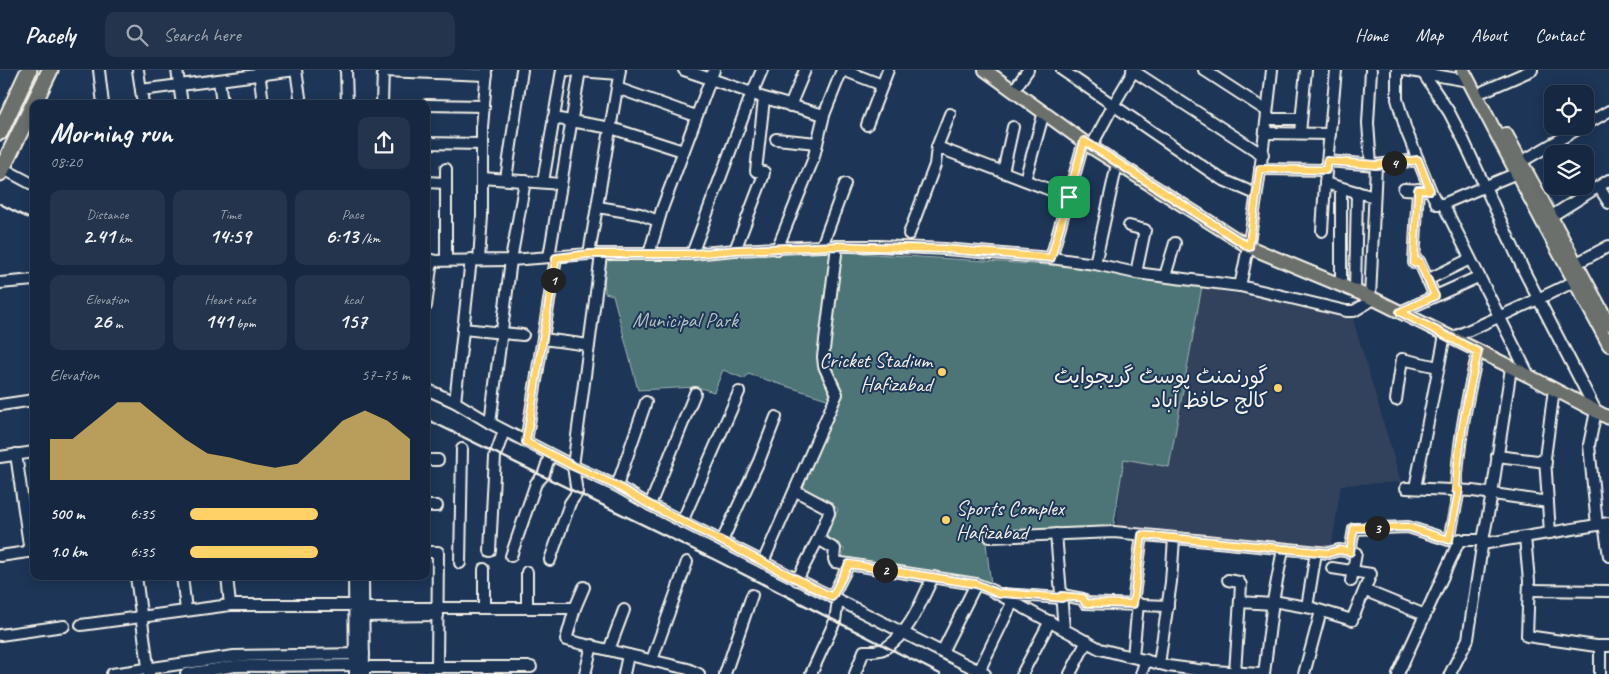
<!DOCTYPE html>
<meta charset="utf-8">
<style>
body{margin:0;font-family:Caveat,"Playpen Sans Arabic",sans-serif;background:#23344c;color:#f1f3f6;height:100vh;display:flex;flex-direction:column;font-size:19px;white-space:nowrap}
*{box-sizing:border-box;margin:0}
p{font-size:16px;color:#9ea6b1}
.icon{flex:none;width:28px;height:28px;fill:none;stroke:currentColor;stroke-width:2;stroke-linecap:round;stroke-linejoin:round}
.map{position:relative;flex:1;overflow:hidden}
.side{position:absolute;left:30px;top:30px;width:400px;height:480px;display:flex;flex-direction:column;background:#162841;border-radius:10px;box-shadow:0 2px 12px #0003,0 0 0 1px #35445a}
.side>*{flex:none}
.buttons{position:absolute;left:1544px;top:15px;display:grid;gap:10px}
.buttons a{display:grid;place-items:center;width:50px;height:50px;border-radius:10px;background:#162841;box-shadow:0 2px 12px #0003,0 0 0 1px #35445a;font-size:25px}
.pin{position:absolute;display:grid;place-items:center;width:42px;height:42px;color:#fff;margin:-21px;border-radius:10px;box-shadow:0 2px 8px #0006}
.km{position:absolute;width:25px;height:25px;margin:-12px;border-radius:50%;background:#222;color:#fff;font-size:14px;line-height:25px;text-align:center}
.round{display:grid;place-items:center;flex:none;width:52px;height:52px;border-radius:10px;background:#23344c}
.head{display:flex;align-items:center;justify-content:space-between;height:85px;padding:0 20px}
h1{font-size:28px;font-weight:800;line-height:38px}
.figures{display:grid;grid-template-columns:repeat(3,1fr);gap:8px;height:85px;padding:5px 20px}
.figures div{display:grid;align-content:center;border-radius:10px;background:#23344c;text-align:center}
.figures b{font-size:21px;font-weight:800}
.figures small{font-size:14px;font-weight:400}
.figures p{font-size:14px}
.chart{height:140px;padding:10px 20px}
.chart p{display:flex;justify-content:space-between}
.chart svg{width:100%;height:90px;margin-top:5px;fill:#ffd166;opacity:.7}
ul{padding:0 20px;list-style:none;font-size:16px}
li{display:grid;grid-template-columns:80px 60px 1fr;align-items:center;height:38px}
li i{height:12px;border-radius:6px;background:#ffd166}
header{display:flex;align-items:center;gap:30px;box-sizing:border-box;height:70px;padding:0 25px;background:#162841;border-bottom:1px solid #35445a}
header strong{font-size:24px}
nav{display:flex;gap:28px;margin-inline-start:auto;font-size:18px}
.search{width:350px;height:45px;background:#23344c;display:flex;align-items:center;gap:12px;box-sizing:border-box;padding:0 18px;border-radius:10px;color:#9ea6b1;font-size:19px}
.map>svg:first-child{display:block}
.built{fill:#31435d}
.green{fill:#4e7578;stroke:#a1b3b0}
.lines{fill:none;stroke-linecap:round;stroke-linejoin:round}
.minor-casing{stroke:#f4f1e8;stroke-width:14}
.major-casing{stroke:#f4f1e8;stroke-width:16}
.highway-casing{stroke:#f4f1e8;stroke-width:19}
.minor{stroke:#1d3557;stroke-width:10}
.major{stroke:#6c706d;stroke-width:12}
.highway{stroke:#6c706d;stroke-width:15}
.rail{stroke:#f4f1e8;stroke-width:2.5}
.route-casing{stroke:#fff;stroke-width:10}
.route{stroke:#ffd166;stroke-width:6}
.poi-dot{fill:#ffd166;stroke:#1d3557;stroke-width:2}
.labels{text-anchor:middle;stroke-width:4;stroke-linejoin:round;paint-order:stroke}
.park-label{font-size:21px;fill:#b2bfbb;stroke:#1d3557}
.poi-label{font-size:21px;fill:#f4f1e8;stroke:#1d3557;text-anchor:end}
</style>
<header>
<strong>Pacely</strong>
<div class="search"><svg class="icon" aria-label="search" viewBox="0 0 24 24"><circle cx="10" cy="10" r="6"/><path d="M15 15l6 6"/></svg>Search here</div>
<nav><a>Home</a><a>Map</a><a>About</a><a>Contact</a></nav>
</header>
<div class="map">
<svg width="1609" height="604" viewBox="0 0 1609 604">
<rect width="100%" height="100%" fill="#1d3557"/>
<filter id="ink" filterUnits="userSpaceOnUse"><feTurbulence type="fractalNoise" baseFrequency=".02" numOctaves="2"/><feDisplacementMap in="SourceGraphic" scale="10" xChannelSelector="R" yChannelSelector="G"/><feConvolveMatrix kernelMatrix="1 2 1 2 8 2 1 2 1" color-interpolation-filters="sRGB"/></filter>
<g filter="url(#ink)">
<path class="built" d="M 1202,217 L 1352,246 L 1401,412 L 1341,415 L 1331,479 L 1116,459 L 1124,389 L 1168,396 Z"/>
<g class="green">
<path d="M 834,180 L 819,296 C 824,309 835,316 830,330 L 748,304 L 745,309 L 723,300 L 714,322 L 697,317 L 638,320 L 613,225 L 605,223 L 603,191 Z"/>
<path d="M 842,182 L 1080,197 L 1202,216 L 1169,397 L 1124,389 L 1113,459 L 985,465 L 991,514 L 842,488 L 844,479 L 825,470 L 838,439 L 801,420 L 841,325 L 830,303 L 826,278 Z"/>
</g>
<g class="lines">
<defs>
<g id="minor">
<path d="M 99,0 L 103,34"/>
<path d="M 138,0 L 143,34"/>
<path d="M 177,0 L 182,34"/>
<path d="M 259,0 L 263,34"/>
<path d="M 296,0 L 301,34"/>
<path d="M 346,0 L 347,34"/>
<path d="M 565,0 L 619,4"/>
<path d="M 684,0 L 752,23 L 761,27 L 824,45"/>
<path d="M 843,0 L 882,15"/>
<path d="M 1062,0 L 1221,109 L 1256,124"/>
<path d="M 1132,0 L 1263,85"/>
<path d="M 1204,0 L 1267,41"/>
<path d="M 1397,0 L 1397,29 L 1406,60 L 1432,124 L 1437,134 L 1443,134 L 1529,306"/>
<path d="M 1405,0 L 1469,11"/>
<path d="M 383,1 L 487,5"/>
<path d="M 1423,3 L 1449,42 L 1463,69 L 1524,201 L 1596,341 L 1589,375 L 1597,455"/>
<path d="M 219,10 L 222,34"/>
<path d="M 617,18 L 696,46"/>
<path d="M 141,20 L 296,0"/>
<path d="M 1014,20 L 1028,0"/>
<path d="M 1484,21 L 1532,0"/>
<path d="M 382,34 L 383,0"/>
<path d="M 426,35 L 484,36"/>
<path d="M 790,36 L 805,0"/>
<path d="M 553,48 L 611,58 L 683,81"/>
<path d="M 1267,49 L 1301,49"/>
<path d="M 867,55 L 888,0"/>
<path d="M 1585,55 L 1609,41"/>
<path d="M 1265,63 L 1330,64"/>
<path d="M 1300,63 L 1306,0"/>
<path d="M 776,69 L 817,73"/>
<path d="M 426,73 L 482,74"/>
<path d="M 937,77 L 1069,127"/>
<path d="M 1091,77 L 1114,34 L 1134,0"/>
<path d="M 1327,91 L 1376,95 L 1418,90"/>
<path d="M 1521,92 L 1583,56"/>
<path d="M 1371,95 L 1368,53 L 1371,0"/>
<path d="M 2,98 L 34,115"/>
<path d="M 446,99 L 446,190"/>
<path d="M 1260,99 L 1326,100"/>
<path d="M 1003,102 L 1013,57"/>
<path d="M 482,108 L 561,114"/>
<path d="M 506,109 L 522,0"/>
<path d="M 1025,110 L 1044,42"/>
<path d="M 426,112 L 446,113"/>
<path d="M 543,112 L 562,0"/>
<path d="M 1325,113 L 1374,127"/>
<path d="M 1599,117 L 1609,133"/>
<path d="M 1404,119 L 1424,120"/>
<path d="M 1418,119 L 1414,193 L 1419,191 L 1435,226"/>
<path d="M 1443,134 L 1517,103"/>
<path d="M 598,137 L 640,144 L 658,151"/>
<path d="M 1550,147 L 1609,110"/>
<path d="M 1129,156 L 1145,160 L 1136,203"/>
<path d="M 1322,161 L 1325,113 L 1336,0"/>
<path d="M 909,164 L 935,95 L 937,77 L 950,44"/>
<path d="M 822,176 L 845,114"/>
<path d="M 777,179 L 813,90 L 824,45 L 842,0"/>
<path d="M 735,180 L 763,107 L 764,102 L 756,101 L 764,29"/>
<path d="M 589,184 L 620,0"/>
<path d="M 649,184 L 662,139 L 714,0"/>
<path d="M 692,184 L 750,28 L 762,0"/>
<path d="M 549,187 L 580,0"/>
<path d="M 1051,188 L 1084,71"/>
<path d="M 479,190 L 482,146 L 482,57 L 487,0"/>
<path d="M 426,191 L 511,190 L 589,184 L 692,184 L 735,180 L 822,176 L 879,176 L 945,179 L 1051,188 L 1095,194 L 1136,203 L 1240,216 L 1346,241 L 1354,241 L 1374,229"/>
<path d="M 1577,193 L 1609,176"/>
<path d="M 1095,194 L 1117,94"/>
<path d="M 1165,206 L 1175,173"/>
<path d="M 1427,210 L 1470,189"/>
<path d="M 0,213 L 34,210"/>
<path d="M 1240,216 C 1256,145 1264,72 1272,0"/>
<path d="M 1341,216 L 1341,118"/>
<path d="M 1355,222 L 1357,122"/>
<path d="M 1370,228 L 1376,95"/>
<path d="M 426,236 L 432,190"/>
<path d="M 1400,242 L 1478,207"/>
<path d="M 463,259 L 523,265"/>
<path d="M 1452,268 C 1493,249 1534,232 1575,211"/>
<path d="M 543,269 L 589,275"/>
<path d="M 426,319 L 455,332 L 490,353 L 573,396 L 617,416 L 650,435 L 985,604"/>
<path d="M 1396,330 L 1402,289 L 1438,297"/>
<path d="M 455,332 L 471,189"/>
<path d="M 0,335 L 34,330"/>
<path d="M 490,353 L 511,190 L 525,111"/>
<path d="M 526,372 L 556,188"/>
<path d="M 16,384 L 30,482"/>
<path d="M 1497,386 L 1546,392"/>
<path d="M 0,387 L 34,382"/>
<path d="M 426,390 L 438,390"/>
<path d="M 617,416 L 646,332"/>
<path d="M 1406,418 L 1473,421 L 1548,432"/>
<path d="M 1415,418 L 1445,265"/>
<path d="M 1456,420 C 1458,373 1467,327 1478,282"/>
<path d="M 796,421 L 828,438 L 829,443 L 818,469 L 835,479 L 834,489 L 835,492 L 976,514 L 989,519 L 1100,579 L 1168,596 L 1198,600 L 1260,604"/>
<path d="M 650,435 L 695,323"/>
<path d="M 426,436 L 437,436"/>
<path d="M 682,452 L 739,322"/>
<path d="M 1604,454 L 1609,486"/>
<path d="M 1550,463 L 1545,388 L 1554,319"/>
<path d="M 1056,464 L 1064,559"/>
<path d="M 990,467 L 1114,462 L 1329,483 L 1339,480 L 1356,483 L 1351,511"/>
<path d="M 1525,467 L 1529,511 L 1527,566 L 1596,576 L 1609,576"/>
<path d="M 1449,470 L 1459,420"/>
<path d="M 722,471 L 759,391 L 776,347"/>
<path d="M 1482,474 L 1609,453"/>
<path d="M 490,481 L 495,386 L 504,361"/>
<path d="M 426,482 L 438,482 L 437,596"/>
<path d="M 1350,482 L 1354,459 L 1408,457 L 1449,470 L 1483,470"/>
<path d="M 0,486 L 34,481"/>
<path d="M 511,486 L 536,413 L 543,406 L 550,385"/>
<path d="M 550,490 L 570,433 L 577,423 L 573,396 L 601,185"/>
<path d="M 763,492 L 837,324 L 824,296 L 823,287 L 837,176"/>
<path d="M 460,493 L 462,379"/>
<path d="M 136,506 L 149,604"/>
<path d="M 182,506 L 186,540"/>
<path d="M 227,506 L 230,535"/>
<path d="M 354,506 L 355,604"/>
<path d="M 363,506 L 364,604"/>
<path d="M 797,510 L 818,469"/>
<path d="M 1228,510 L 1239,512 L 1241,515 L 1235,602"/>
<path d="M 584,517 L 575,538 L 566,570 L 688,599 L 699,604"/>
<path d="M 1529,520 L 1609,521"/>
<path d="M 1366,521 L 1425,545"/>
<path d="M 1001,524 L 1062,528"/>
<path d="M 1062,525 L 1083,529 L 1085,533 L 1168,536"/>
<path d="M 832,527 L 849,494"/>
<path d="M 1273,531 L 1312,538 L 1352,550 L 1371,504 L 1332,498"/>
<path d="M 1240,532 L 1273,534"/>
<path d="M 1133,533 L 1142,465"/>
<path d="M 484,536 L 484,499"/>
<path d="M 1307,537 L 1316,482"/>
<path d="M 363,538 L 575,538"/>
<path d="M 527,538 L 527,502"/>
<path d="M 363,546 L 438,545"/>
<path d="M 81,555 L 230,535 L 363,535"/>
<path d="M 0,565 L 64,556"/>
<path d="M 1600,576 L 1600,604"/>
<path d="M 609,580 L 624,540"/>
<path d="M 942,582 L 976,514"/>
<path d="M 1133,587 L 1138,533"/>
<path d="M 652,590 L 687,492"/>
<path d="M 1159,594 L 1171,512 L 1174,468"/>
<path d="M 364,597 L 531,597"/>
<path d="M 979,601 L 1013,531"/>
<path d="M 112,604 L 234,586 L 364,584"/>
<path d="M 186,604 L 235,596 L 364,595"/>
<path d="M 585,604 L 592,575"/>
<path d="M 624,604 L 628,585"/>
<path d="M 725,604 L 752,525"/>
<path d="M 811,604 L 835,551 L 838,530"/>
<path d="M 855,604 L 864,581 C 872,581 880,582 887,577 C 911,561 921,531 933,507"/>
<path d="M 1022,604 L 1050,551"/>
<path d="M 1070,604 L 1087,571"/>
<path d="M 1141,604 L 1146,590"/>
<path d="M 1264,604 L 1273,531 L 1283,479"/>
<path d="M 1304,604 L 1321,541"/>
<path d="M 1398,604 L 1460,469"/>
<path d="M 1450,604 L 1468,569 L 1483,470 L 1492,424 L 1511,298"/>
</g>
<g id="major">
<path d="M 985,0 L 1091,77 L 1249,177 L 1374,229 L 1529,306 L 1609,348"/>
<path d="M 1463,0 L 1543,153 L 1609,275"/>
<path d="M 1506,64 L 1609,254"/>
</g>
<g id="highway">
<path d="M 0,62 L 29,0"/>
<path d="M 0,103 L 50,0"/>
</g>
</defs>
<use href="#minor" class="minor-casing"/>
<use href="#major" class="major-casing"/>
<use href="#highway" class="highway-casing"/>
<use href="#minor" class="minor"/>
<use href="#major" class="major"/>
<use href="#highway" class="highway"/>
<g class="rail">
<path d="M 0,134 L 34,151"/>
<path d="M 426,349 L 715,490 L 940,604"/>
</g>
</g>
</g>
<g class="lines" filter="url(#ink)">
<defs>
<path id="route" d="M 1084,71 L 1249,177 L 1260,99 L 1326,100 L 1327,91 L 1376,95 L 1418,90 L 1430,120 L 1418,120 L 1414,193 L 1419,191 L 1435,226 L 1400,242 L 1478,282 C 1467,327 1458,373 1456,420 L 1459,420 L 1449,470 L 1408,457 L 1354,458 L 1350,482 L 1339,480 L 1329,483 L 1142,465 L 1133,534 L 1085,533 L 1083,528 L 1062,526 L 1062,528 L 1003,523 L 999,524 L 976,514 L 849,494 L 832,527 L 650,435 L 617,416 L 573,396 L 526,372 L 556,188 L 589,184 L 692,184 L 736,180 L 837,176 L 945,179 L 1051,188 Z"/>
</defs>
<use href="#route" class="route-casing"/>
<use href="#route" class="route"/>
</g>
<g class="poi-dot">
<circle cx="942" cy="302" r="5"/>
<circle cx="1278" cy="318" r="5"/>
<circle cx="946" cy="450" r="5"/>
</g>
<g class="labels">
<g class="park-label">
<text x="685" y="257">Municipal Park</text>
</g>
<g class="poi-label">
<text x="932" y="297">Cricket Stadium<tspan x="932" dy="24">Hafizabad</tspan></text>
<text x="1268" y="313">گورنمنٹ پوسٹ گریجوایٹ<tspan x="1268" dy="24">کالج حافظ آباد</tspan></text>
<text x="956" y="445" text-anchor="start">Sports Complex<tspan x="956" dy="24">Hafizabad</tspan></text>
</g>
</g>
</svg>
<div class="buttons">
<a><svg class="icon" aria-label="locate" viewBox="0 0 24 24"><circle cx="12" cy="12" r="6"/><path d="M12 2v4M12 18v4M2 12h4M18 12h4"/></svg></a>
<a><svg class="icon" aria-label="layers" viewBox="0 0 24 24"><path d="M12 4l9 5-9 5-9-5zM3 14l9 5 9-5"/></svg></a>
</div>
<div class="pin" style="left:1069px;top:127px;background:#1e9e55"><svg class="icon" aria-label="arrive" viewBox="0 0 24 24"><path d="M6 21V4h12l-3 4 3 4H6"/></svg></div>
<b class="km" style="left:553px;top:210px">1</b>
<b class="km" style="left:885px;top:500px">2</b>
<b class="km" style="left:1377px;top:458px">3</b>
<b class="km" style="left:1394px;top:93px">4</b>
<section class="side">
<div class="head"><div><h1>Morning run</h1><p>08:20</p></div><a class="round"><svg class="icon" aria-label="share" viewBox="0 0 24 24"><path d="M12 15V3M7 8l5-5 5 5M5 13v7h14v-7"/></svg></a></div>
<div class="figures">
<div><p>Distance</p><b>2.41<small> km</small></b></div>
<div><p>Time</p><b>14:59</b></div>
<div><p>Pace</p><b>6:13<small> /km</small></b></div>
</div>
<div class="figures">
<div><p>Elevation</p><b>26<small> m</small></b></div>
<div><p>Heart rate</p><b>141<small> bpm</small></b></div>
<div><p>kcal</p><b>157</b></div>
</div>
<div class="chart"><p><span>Elevation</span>57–75 m</p>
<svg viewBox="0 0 160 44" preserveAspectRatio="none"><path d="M0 44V24L10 24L20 15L30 6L40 6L50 15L60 24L70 31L80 33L90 36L100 38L110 36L120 26L130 15L140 10L150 15L160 24V44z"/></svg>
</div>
<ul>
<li><b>500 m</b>6:35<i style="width:58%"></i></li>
<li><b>1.0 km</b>6:35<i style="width:58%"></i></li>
</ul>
</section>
</div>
